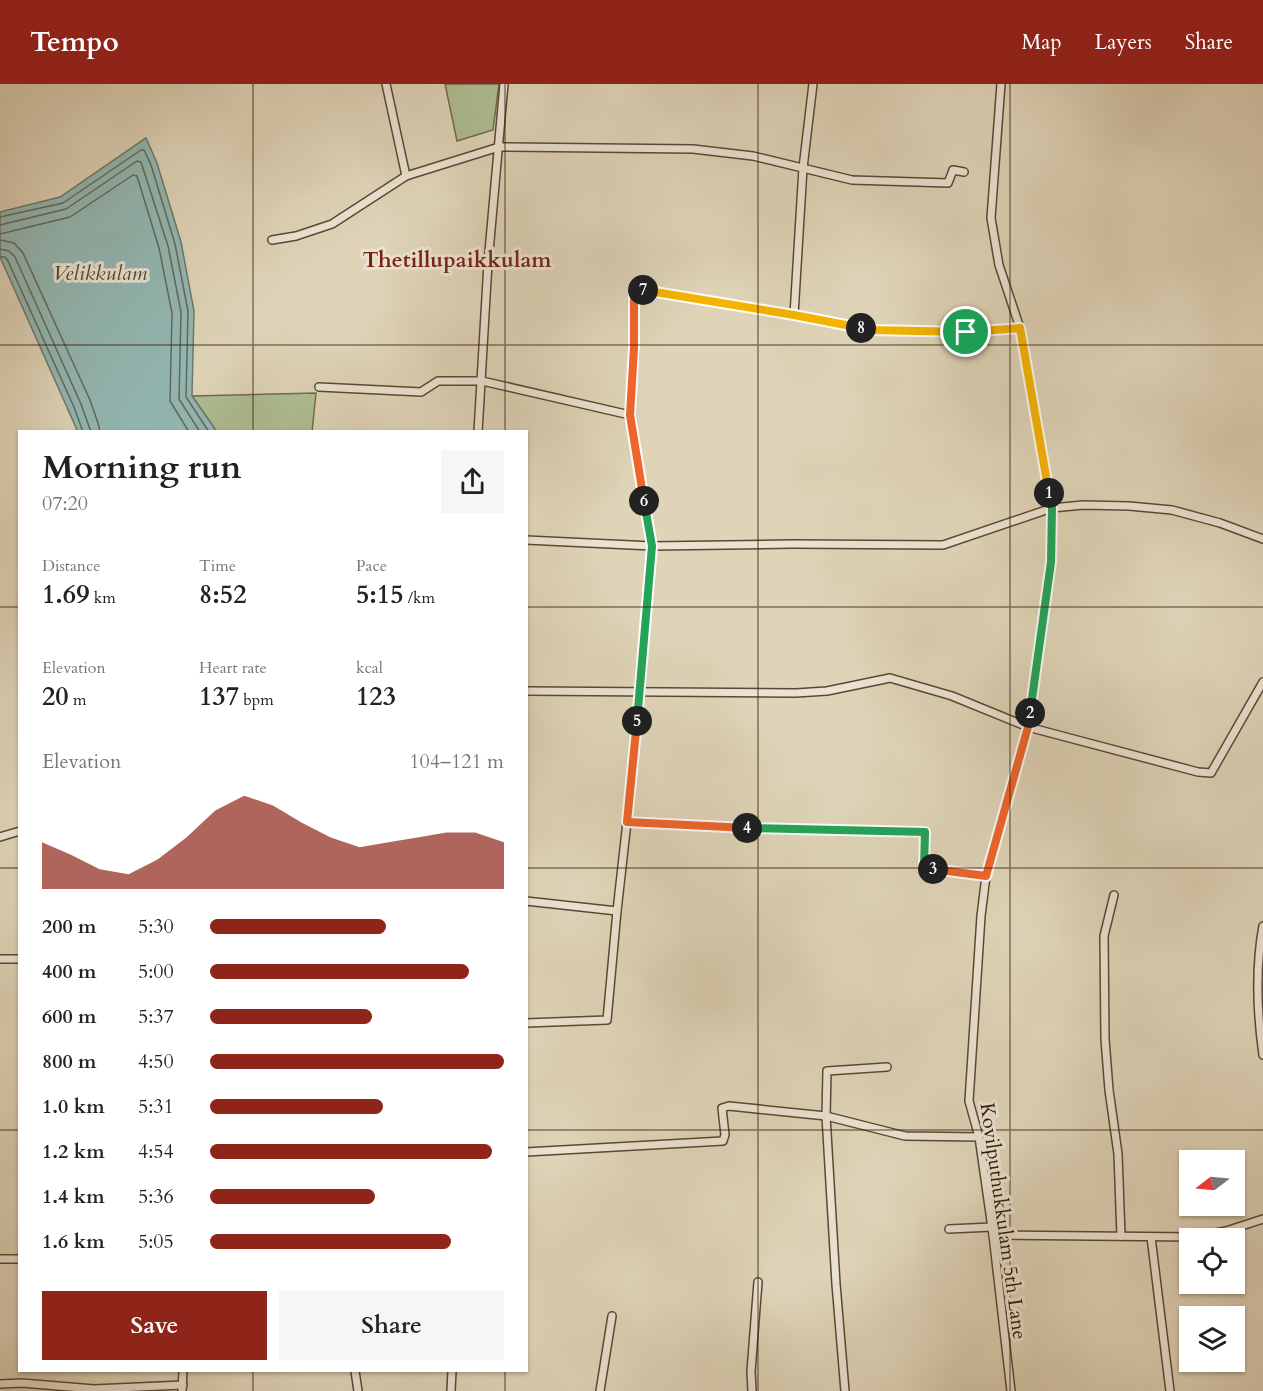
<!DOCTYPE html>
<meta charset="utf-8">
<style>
body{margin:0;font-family:Cardo,serif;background:#f6f6f6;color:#222;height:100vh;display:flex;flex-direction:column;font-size:22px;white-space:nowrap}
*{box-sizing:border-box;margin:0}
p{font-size:20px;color:#767676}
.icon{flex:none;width:33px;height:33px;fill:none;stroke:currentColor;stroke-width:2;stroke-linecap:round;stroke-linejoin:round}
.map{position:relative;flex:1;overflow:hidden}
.drawer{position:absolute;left:18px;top:346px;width:510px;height:942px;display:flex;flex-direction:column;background:#fff;border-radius:0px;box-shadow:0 2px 4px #0004}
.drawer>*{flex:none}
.needle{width:39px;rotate:254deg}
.buttons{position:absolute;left:1179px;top:1066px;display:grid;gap:12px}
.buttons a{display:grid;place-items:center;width:66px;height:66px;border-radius:0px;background:#fff;box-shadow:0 2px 4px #0004;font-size:30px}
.pin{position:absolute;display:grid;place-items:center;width:51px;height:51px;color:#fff;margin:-26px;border:3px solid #fff;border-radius:50%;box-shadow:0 2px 6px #0007}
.km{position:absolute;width:30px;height:30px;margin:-15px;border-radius:50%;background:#222;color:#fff;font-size:16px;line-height:30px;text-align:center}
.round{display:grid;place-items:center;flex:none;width:63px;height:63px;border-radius:0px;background:#f6f6f6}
.overview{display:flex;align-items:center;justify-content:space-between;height:102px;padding:0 24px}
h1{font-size:33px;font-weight:600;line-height:45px}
.metrics{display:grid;grid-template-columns:repeat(3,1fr);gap:9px;height:102px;padding:6px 24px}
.metrics div{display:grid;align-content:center}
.metrics b{font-size:26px;font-weight:600}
.metrics small{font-size:16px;font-weight:400}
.metrics p{font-size:16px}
.chart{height:168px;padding:12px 24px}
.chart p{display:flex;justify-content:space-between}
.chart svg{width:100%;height:108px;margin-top:6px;fill:#8f2418;opacity:.7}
.action{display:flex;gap:12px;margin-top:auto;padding:12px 24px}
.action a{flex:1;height:69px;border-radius:0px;background:#8f2418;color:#fff;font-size:24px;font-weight:600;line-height:69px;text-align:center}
.action a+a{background:#f6f6f6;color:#222}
ul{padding:0 24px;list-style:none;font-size:20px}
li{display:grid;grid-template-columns:96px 72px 1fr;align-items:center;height:45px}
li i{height:15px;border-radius:8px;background:#8f2418}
header{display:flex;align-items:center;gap:36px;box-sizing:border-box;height:84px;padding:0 30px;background:#8f2418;color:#fff}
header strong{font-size:28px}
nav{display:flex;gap:33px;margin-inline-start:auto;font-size:21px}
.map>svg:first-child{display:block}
.green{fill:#aebd92;stroke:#6e6c4c;stroke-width:1.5}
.water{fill:#93b8b3;stroke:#6b796e;stroke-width:1.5}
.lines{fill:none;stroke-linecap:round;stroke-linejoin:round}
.shore{stroke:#61695c;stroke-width:1.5}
.minor-casing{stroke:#5b4832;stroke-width:10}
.minor{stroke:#eae3d1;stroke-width:7}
.split-1-casing{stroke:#fff;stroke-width:12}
.split-2-casing{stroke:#fff;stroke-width:12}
.split-3-casing{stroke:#fff;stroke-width:12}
.split-4-casing{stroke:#fff;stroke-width:12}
.split-5-casing{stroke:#fff;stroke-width:12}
.split-6-casing{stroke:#fff;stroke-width:12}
.split-7-casing{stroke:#fff;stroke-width:12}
.split-8-casing{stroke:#fff;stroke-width:12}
.split-9-casing{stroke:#fff;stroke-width:12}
.split-1{stroke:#f5b400;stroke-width:8}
.split-2{stroke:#22a559;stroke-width:8}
.split-3{stroke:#f0652b;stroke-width:8}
.split-4{stroke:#22a559;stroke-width:8}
.split-5{stroke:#f0652b;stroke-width:8}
.split-6{stroke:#22a559;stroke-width:8}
.split-7{stroke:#f0652b;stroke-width:8}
.split-8{stroke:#f5b400;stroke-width:8}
.split-9{stroke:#f5b400;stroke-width:8}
.grid{fill:none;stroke:#2f1a06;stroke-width:1.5;stroke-opacity:0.55}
.labels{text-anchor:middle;stroke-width:6;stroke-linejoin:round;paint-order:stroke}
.street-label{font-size:20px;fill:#2f1a06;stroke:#eae3d1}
.water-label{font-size:21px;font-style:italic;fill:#4d493a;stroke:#eae3d1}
.quarter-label{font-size:22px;font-weight:bold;fill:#7a1f14;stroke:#eae3d1}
</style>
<header>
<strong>Tempo</strong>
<nav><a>Map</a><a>Layers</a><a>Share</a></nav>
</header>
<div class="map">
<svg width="1263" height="1307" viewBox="0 0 1263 1307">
<rect width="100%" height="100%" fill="#dfd4b8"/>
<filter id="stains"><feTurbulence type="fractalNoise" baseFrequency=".00333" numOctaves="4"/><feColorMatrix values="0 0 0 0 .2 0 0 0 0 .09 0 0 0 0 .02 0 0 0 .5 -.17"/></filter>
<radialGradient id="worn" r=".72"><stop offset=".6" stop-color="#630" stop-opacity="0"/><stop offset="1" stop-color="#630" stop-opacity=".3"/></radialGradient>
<g class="green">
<path d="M 445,0 L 499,0 L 493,46 L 457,57 Z"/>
<path d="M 316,309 L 312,348 L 217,348 L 192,312 Z"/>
</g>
<path class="water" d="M 146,54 L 157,79 L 181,158 L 194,227 L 192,312 L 217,348 L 78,348 L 0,173 L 0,128 L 60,113 Z"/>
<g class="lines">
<g class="shore">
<path d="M 0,133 L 63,119 L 141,66 L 144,66 L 151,81 L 175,160 L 188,227 L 186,313 L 209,348"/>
<path d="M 0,141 L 66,125 L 137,77 L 141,78 L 168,162 L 181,228 L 179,315 L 200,348"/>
<path d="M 0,150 L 70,133 L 133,91 L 137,92 L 159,164 L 172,229 L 170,317 L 189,348"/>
<path d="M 0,156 L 14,159 L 23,169 L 90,316 L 98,339 L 100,348"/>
<path d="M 0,165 L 9,167 L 15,173 L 81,320 L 91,348"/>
<path d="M 0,173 L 5,173 L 8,177 L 74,323 L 83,348"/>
</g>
<defs>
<g id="minor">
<path d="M 386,0 L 406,92"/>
<path d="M 272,156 L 296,152 L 332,140 L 406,92 L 499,63 L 693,65 L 753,72 L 852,96 L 948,99 L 953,86 L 964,88"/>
<path d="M 794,231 L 803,84 L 813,0"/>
<path d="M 319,303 L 421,308 L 438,297 L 482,297 L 630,331 L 652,462 L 640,607 L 627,738"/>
<path d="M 630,331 L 635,264 L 634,204 L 794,231 L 871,246 L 966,248 L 1020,244"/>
<path d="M 478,348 L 488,179 L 504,0"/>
<path d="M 526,456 L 652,462 L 792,460 L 943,461 L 1052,424 L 1083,421 L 1129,422 L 1172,426 L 1220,439 L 1263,455"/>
<path d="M 526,607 L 796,609 L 827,607 L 890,594 L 952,612 L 1028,643 L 1051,478 L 1052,424 L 1020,244 L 999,181 L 991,134 L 1001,0"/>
<path d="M 0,753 L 20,747"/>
<path d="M 986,792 L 1028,643 L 1198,688 L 1211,689 L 1263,598"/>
<path d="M 1114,811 L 1104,852 L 1105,955 L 1109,1006 L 1118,1070 L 1121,1152"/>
<path d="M 526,817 L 617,827 L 627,738 C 726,744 825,745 925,749 L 924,784 L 986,792 L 981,832 L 969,1017 L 979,1053 L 993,1151 L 1011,1307"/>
<path d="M 1263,842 C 1255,885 1257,928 1263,971"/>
<path d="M 0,875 L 20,875"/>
<path d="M 526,939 L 607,936 L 617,827"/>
<path d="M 526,1068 L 723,1057 L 725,1051 L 722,1024 L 729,1022 L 826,1032 L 905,1052 L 979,1053"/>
<path d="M 949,1145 L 992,1143"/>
<path d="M 993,1151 L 1194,1153 L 1226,1147 L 1263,1135"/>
<path d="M 1151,1153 L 1170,1307"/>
<path d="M 0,1175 L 20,1175"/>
<path d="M 355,1287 L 358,1307"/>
<path d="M 0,1300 L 22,1299 L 94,1305 L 183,1301"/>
<path d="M 182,1307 L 183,1287"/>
<path d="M 451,1307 L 452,1287"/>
<path d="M 600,1307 L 612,1232"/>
<path d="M 752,1307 L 751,1287 L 758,1198"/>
<path d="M 845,1307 L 836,1200 L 826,1032 L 827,987 L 887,983"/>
</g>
</defs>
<use href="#minor" class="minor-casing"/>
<use href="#minor" class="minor"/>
</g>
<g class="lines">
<defs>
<path id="split-1" d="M 966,248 L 1020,244 L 1049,409"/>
<path id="split-2" d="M 1030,629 L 1051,478 L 1052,424 L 1049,409"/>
<path id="split-3" d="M 933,785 L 986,792 L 1028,643 L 1030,629"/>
<path id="split-4" d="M 747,744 L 925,748 L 924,784 L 933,785"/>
<path id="split-5" d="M 637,637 L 627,738 L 747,744"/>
<path id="split-6" d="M 637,637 L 652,462 L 644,417"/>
<path id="split-7" d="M 643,206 L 634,204 L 634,264 L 630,331 L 644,417"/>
<path id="split-8" d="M 643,206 L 794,231 L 861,244"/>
<path id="split-9" d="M 861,244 L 871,246 L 966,248"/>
</defs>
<use href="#split-1" class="split-1-casing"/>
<use href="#split-2" class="split-2-casing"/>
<use href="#split-3" class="split-3-casing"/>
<use href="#split-4" class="split-4-casing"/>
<use href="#split-5" class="split-5-casing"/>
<use href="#split-6" class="split-6-casing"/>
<use href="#split-7" class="split-7-casing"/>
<use href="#split-8" class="split-8-casing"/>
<use href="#split-9" class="split-9-casing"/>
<use href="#split-1" class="split-1"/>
<use href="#split-2" class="split-2"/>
<use href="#split-3" class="split-3"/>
<use href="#split-4" class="split-4"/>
<use href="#split-5" class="split-5"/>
<use href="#split-6" class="split-6"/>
<use href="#split-7" class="split-7"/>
<use href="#split-8" class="split-8"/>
<use href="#split-9" class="split-9"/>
</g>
<path class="grid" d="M 253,0 L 253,348M 505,0 L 505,348M 758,0 L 758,1307M 1010,0 L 1010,1307M 0,261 L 1263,261M 0,523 L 20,523M 526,523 L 1263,523M 0,784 L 20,784M 526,784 L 1263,784M 0,1046 L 20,1046M 526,1046 L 1263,1046M 253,1287 L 253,1307M 505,1287 L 505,1307"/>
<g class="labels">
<g class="street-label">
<text transform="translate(1004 1137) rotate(82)" y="7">Kovilputhukkulam 5th Lane</text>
</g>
<g class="water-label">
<text x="100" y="196">Velikkulam</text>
</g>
<g class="quarter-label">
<text x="457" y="183">Thetillupaikkulam</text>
</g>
</g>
<rect width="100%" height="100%" filter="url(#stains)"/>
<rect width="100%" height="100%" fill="url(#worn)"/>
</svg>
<div class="buttons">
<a><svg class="needle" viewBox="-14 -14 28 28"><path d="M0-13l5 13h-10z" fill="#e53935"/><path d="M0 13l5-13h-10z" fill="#767676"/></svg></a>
<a><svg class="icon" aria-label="locate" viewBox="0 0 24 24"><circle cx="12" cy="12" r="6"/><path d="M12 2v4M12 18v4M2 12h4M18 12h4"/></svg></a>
<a><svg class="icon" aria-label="layers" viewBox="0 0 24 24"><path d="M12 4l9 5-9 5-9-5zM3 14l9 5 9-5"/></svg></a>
</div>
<div class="pin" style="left:966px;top:248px;background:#1e9e55"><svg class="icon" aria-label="arrive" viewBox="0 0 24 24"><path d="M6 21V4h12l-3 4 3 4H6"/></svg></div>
<b class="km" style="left:1049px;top:409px">1</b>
<b class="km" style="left:1030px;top:629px">2</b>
<b class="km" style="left:933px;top:785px">3</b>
<b class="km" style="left:747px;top:744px">4</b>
<b class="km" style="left:637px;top:637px">5</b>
<b class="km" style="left:644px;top:417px">6</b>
<b class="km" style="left:643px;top:206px">7</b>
<b class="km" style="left:861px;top:244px">8</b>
<section class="drawer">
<div class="overview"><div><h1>Morning run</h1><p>07:20</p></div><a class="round"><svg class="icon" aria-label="share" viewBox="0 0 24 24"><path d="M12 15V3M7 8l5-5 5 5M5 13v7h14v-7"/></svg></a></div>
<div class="metrics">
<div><p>Distance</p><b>1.69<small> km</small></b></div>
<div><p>Time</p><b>8:52</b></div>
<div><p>Pace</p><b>5:15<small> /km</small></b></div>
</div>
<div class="metrics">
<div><p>Elevation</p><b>20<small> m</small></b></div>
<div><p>Heart rate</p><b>137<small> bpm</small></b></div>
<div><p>kcal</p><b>123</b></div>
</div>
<div class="chart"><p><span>Elevation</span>104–121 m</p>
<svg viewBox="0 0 160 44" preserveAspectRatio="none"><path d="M0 44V25L10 30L20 36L30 38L40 32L50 23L60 12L70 6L80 10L90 17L100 23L110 27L120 25L130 23L140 21L150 21L160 25V44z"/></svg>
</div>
<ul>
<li><b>200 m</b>5:30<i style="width:60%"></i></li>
<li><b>400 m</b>5:00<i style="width:88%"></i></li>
<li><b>600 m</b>5:37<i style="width:55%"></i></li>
<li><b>800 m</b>4:50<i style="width:100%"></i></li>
<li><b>1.0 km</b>5:31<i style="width:59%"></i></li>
<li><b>1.2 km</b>4:54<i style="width:96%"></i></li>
<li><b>1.4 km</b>5:36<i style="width:56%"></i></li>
<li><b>1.6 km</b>5:05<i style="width:82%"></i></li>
</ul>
<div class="action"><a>Save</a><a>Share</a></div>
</section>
</div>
